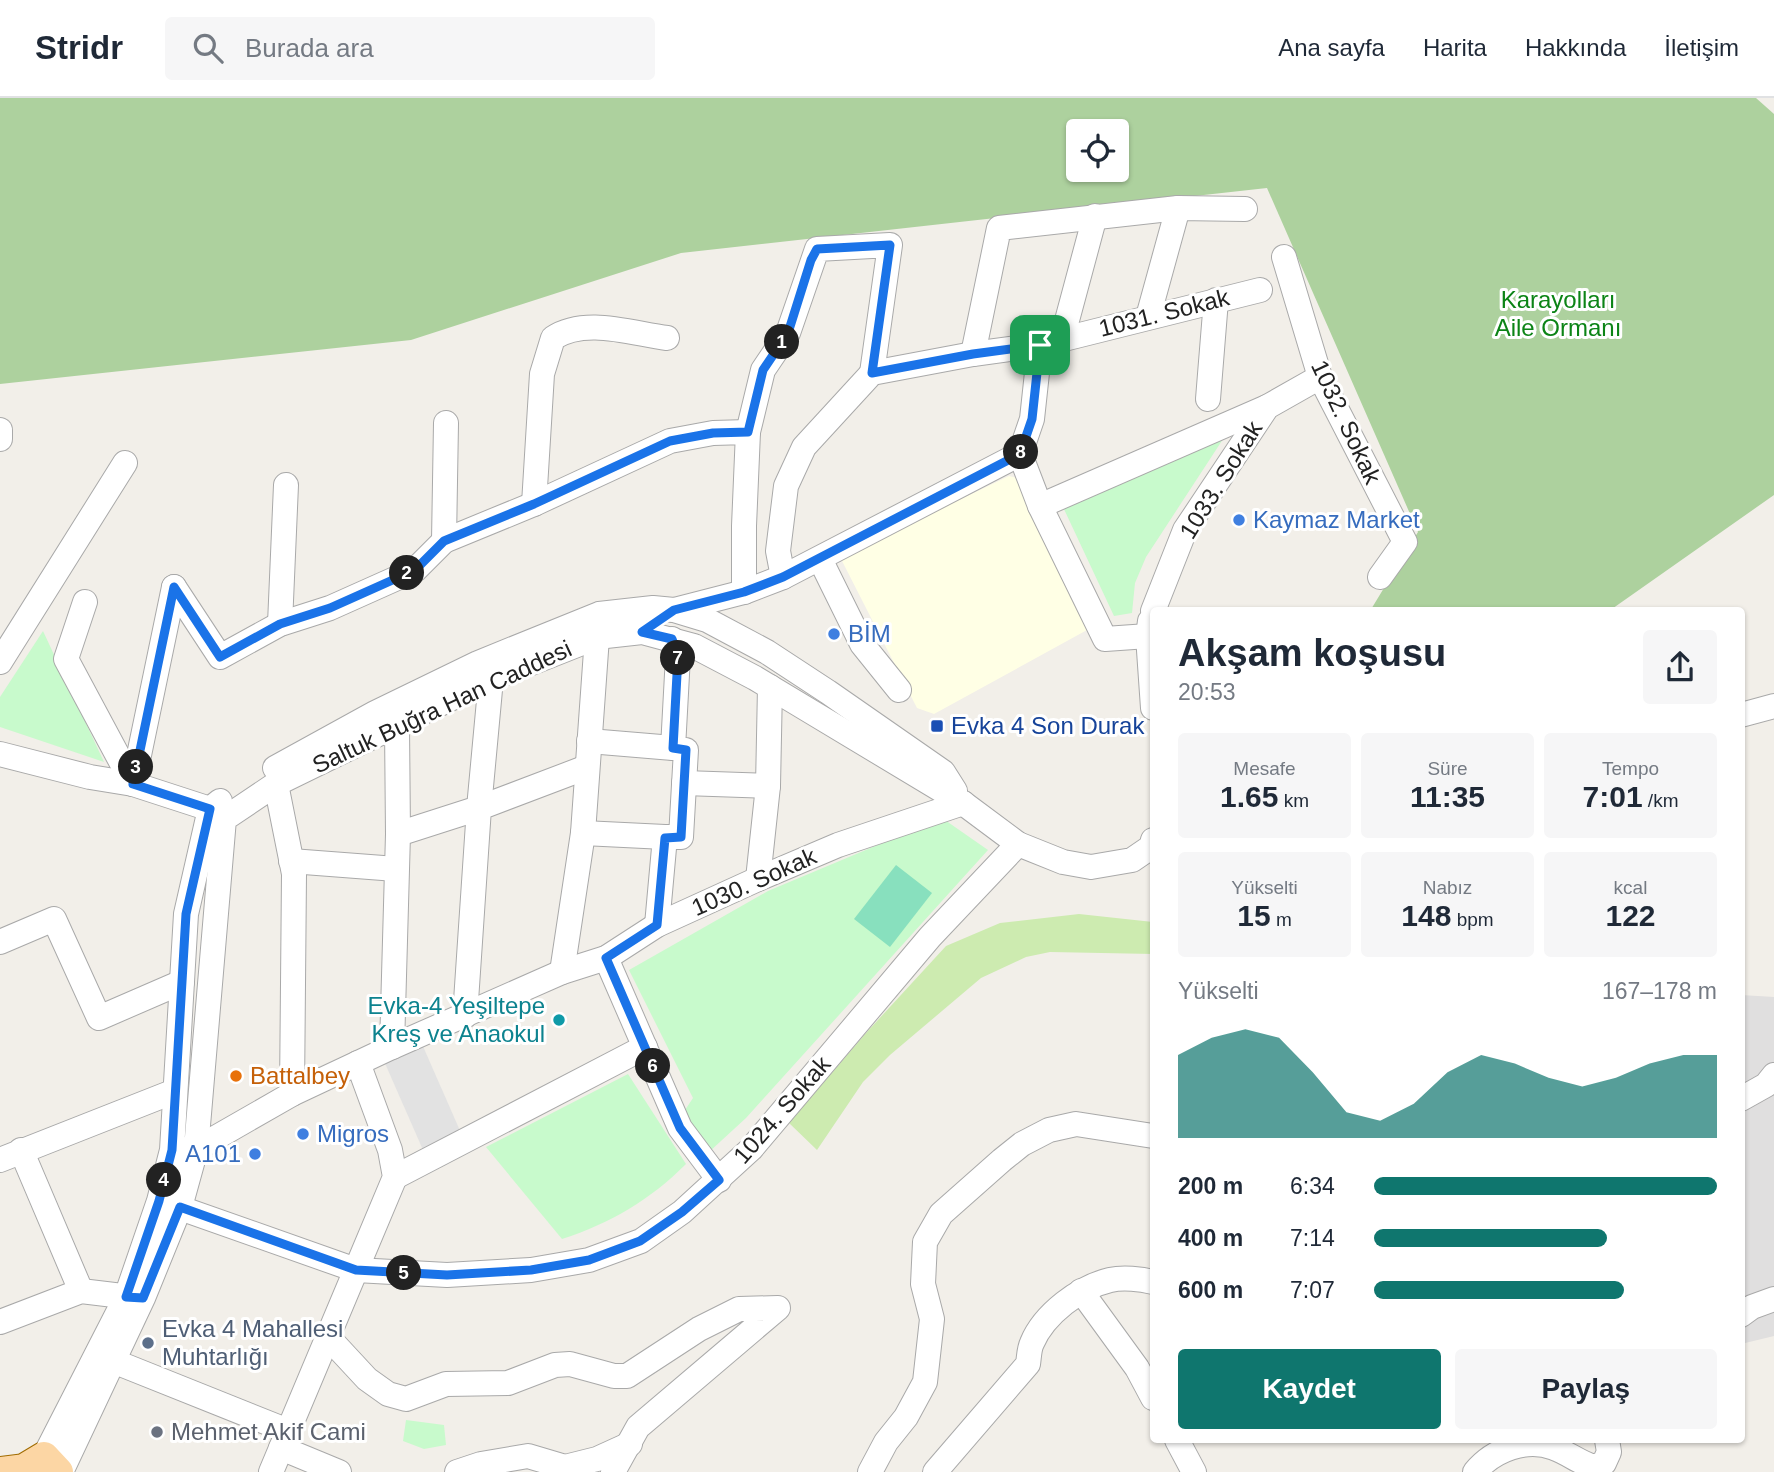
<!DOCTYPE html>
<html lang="tr">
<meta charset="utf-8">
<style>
body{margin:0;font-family:Helvetica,sans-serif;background:#f6f6f7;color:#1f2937;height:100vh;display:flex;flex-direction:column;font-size:26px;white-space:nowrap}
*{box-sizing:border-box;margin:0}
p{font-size:23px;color:#747a83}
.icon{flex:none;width:38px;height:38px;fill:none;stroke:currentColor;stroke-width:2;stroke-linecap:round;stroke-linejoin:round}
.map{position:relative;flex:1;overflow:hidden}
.side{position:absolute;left:1150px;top:509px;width:595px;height:836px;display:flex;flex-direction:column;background:#fff;border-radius:7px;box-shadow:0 2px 5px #0004}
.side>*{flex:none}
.buttons{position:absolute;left:1066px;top:21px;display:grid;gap:14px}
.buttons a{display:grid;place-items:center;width:63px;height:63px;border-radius:7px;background:#fff;box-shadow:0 2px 5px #0004;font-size:35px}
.pin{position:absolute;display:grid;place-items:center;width:60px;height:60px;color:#fff;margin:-30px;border-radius:14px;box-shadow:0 4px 10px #0006}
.km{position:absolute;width:35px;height:35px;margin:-18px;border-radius:50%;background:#222;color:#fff;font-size:19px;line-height:35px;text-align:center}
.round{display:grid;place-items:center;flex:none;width:74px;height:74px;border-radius:7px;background:#f6f6f7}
.headline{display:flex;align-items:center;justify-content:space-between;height:119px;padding:0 28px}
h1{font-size:38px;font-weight:800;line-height:52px}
.stats{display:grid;grid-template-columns:repeat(3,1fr);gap:10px;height:119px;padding:7px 28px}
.stats div{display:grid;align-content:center;border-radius:7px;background:#f6f6f7;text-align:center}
.stats b{font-size:30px;font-weight:800}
.stats small{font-size:19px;font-weight:400}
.stats p{font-size:19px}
.chart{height:196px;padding:14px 28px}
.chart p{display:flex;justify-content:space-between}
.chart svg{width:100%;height:126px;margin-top:7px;fill:#0f766e;opacity:.7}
.action{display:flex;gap:14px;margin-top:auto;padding:14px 28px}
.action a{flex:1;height:80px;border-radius:7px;background:#0f766e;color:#fff;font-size:28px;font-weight:800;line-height:80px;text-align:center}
.action a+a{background:#f6f6f7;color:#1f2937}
ul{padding:0 28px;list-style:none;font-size:23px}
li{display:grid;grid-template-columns:112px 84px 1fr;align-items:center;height:52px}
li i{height:18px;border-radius:9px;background:#0f766e}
header{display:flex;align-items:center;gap:42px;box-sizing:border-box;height:98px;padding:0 35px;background:#fff;border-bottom:2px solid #e0e1e3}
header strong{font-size:33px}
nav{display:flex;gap:38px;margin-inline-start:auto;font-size:24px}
.search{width:490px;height:63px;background:#f6f6f7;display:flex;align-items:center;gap:18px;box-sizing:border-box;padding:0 24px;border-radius:7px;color:#747a83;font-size:26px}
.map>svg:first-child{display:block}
.residential{fill:#e0dfdf}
.education{fill:#ffffe5}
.grass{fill:#cdebb0}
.forest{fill:#add19e;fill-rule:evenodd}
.park{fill:#c8facc}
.pitch{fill:#88e0be}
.parking{fill:#e2e2e2}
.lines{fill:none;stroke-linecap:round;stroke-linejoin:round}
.minor-casing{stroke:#a9a9a9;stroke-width:26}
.major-casing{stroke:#a06b00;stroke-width:32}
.minor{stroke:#fff;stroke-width:24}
.major{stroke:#fcd6a4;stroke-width:30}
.route-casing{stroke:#fff;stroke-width:14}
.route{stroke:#1a73e8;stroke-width:9}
.shop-dot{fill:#3f7fe0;stroke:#fff;stroke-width:2.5}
.transit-dot{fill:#1a4fb4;stroke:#fff;stroke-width:2.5}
.culture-dot{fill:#0f9aa8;stroke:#fff;stroke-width:2.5}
.food-dot{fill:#e8710a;stroke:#fff;stroke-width:2.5}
.service-dot{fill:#5c6f8a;stroke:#fff;stroke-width:2.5}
.worship-dot{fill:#6b7280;stroke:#fff;stroke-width:2.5}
.labels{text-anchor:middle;stroke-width:6;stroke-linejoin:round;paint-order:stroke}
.park-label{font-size:24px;fill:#0c8416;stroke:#fff}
.street-label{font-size:24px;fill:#222;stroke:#fff}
.shop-label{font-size:24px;fill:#366cbe;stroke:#fff;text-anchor:start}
.transit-label{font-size:24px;fill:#164399;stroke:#fff;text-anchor:start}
.culture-label{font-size:24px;fill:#0d838f;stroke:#fff;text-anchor:end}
.food-label{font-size:24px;fill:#c56008;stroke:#fff;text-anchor:start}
.service-label{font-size:24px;fill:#4e5e75;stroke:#fff;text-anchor:start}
.worship-label{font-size:24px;fill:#5b616d;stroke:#fff;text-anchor:start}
</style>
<header>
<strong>Stridr</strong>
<div class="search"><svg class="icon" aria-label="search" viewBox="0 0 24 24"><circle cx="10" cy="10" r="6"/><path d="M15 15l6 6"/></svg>Burada ara</div>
<nav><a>Ana sayfa</a><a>Harita</a><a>Hakkında</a><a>İletişim</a></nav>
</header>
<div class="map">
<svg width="1774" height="1374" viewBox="0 0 1774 1374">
<rect width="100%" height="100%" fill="#f2efe9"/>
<path class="residential" d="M 1741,897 L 1774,899 L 1774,1238 L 1741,1246 Z"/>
<path class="education" d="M 1009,378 L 1017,380 L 1087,532 L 934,616 L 917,610 L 840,459 Z"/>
<path class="grass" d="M 1079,816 L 1153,824 L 1153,856 L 1050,854 L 1026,859 L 981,880 L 890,957 L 863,984 L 817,1052 L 789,1025 L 866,935 L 946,848 L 1000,825 Z"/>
<path class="forest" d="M 0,0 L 1756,0 L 1774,16 L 1774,397 L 1609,513 L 1370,513 L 1418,434 L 1267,90 L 681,155 L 411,242 L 0,286 ZM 1078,33 L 1116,33 L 1116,72 L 1078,72 Z"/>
<g class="park">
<path d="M 1227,335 L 1146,459 L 1135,485 L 1132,515 L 1114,518 L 1063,409 Z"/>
<path d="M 43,533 L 104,664 L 0,629 L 0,599 Z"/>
<path d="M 942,720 L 988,752 L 746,1020 L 709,1054 L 683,1015 L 693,1000 L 629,872 L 768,793 Z"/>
<path d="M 628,976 L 686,1066 C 650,1102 611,1125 562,1141 L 486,1049 Z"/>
<path d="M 406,1322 L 444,1327 L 446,1347 L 424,1351 L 403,1343 Z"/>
</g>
<path class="pitch" d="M 896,767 L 932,795 L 890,849 L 854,821 Z"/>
<path class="parking" d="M 422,946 L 461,1035 L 423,1052 L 384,963 Z"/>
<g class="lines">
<defs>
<g id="minor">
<path d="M 1284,159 L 1320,279 L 1405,444 L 1380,479"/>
<path d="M 1148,219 L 1178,110"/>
<path d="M 1062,241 L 1095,118"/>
<path d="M 1040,247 L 1032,321 L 1020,356 L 1040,408 L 1105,541 L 1148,538"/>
<path d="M 973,256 L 999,130 L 1178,110 L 1245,111"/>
<path d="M 1208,301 L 1216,202"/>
<path d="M 0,332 L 0,341"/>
<path d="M 748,334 L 763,272 L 788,235 L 817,151 L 890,147 L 872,275"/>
<path d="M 534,406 L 542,276 L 553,240 C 585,219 630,235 667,240"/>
<path d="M 1040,408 L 1267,309"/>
<path d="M 444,443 L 446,325"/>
<path d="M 820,461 L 862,546 L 899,592"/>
<path d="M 783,479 L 778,453 L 786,388 L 804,349 L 872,275 L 973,256 L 1040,247 L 1260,192"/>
<path d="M 174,489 L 220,559 L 280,526 L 330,510 L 415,472 L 444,443 L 534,406 L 670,343 L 713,335 L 748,334 L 744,428 L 744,494"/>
<path d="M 85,504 L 66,561 L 133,686"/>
<path d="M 674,512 L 744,494 L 783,479 L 1020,356"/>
<path d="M 1153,513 L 1185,432 L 1267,309 L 1320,279"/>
<path d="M 1150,523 L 1148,538 L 1153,610"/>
<path d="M 280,526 L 286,387"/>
<path d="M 0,564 L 125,365"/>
<path d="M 1741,617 L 1774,608"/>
<path d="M 397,628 L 398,736"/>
<path d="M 589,643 L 673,650"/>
<path d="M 0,656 L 90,679 L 133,686 L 210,711 L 223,720"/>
<path d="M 275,670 L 375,615 L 478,565 L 599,516 L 653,510 L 674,512 L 707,522 L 767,554 L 828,594 L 943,674 L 955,693"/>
<path d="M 684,685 L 768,688"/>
<path d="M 133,686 L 174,489"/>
<path d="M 276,686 L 294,776 L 292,996"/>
<path d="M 583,735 L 665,739"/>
<path d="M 291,763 L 396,771"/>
<path d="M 758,781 L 768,688 L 770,589"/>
<path d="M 657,827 L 665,739 L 681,739 L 686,652 L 673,650 L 678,558 L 672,541"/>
<path d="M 0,844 L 54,821 L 99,920 L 182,884"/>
<path d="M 606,860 L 680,1030 L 719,1082"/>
<path d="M 562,874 L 583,735 L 597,539"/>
<path d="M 465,918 L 479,710 L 587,669"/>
<path d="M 392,949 L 398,736 L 479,710 L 491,581"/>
<path d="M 1741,1001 L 1766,987 L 1774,977"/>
<path d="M 186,1051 L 196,1051 L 292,996 L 392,949 L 562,874 L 606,860 L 657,827 L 758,781 L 838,747 L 963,705"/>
<path d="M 21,1052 L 81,1193"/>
<path d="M 0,1062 L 175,993"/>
<path d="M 395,1079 L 645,949"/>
<path d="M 163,1104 L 356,1172 L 447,1177 L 531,1172 L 589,1162 L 641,1143 L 682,1114 L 751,1051 L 930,839 L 1018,746"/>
<path d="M 1081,1193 L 1137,1270 L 1153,1300"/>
<path d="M 1741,1217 L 1752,1209 L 1774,1201"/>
<path d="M 0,1224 L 81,1193 L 139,1200"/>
<path d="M 328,1239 L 367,1281 L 388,1296 L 406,1301 L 446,1286 L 508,1285 L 555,1267 L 570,1266 L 614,1278 L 627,1278 L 699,1231 L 739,1211 L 778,1210 L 638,1329 L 613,1374"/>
<path d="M 113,1263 L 288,1333"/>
<path d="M 1177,1342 L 1194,1374"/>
<path d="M 281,1350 L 339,1374"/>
<path d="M 44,1359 L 126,1199 L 159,1103 L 172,1052 L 186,816 L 210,711 L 220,703"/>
<path d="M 61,1374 L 143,1200 L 180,1109 L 196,1051 L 224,721 L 276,686 L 491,581 L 597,539 L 642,534 L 694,548 L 755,580 L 963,705 L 1018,746 L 1063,764 L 1091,769 L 1132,762 L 1151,749 L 1153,742"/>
<path d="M 271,1374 L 395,1079 L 390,1052 L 358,965"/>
<path d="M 457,1374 L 481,1366 L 528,1358 L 565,1369 L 597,1361 L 630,1346"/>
<path d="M 870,1374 L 886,1344 L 906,1319 L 925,1284 L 932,1221 L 923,1186 L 925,1144 L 941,1116 L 1002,1062 L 1022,1046 L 1049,1032 L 1076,1026 L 1153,1038"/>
<path d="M 935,1374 L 1028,1266 C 1029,1260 1029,1251 1032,1245 C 1044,1216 1080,1189 1110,1182 C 1123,1179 1141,1181 1153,1184"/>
<path d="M 1475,1374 C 1493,1352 1527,1339 1554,1350 C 1568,1355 1580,1365 1594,1369 L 1604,1365 L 1609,1354 L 1607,1342"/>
</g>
<path id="major" d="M 1,1374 L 24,1371 L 44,1359 L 58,1374"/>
</defs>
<use href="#minor" class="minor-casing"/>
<use href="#major" class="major-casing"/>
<use href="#minor" class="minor"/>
<use href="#major" class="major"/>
</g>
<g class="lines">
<defs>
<path id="route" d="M 890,147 L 872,275 L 973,256 L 1040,247 L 1032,321 L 1020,356 L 783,479 L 744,494 L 674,512 L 642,534 L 672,541 L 678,558 L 673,650 L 686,652 L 681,739 L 665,740 L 657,827 L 606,860 L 680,1030 L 719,1082 L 682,1114 L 640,1143 L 589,1162 L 531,1172 L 447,1177 L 356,1172 L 180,1109 L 143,1200 L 126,1199 L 159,1103 L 172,1052 L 186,816 L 210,711 L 133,686 L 174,489 L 220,559 L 280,526 L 330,510 L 415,472 L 444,443 L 534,406 L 670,343 L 713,335 L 748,334 L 763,272 L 788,235 L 811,162 L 817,151 Z"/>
</defs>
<use href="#route" class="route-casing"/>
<use href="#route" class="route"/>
</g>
<g class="shop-dot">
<circle cx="1239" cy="422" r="7"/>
<circle cx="834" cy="536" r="7"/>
<circle cx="303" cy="1036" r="7"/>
<circle cx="255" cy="1056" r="7"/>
</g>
<rect class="transit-dot" x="930" y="621" width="14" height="14" rx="3.5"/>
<circle class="culture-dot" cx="559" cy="922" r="7"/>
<circle class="food-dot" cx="236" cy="978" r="7"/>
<circle class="service-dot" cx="148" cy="1245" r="7"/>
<circle class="worship-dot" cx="157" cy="1334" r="7"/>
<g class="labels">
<g class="park-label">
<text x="1558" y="210">Karayolları<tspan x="1558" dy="28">Aile Ormanı</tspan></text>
</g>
<g class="street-label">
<text transform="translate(1164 215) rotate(-14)" y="8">1031. Sokak</text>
<text transform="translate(1346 324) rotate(65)" y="8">1032. Sokak</text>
<text transform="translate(1221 382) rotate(-58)" y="8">1033. Sokak</text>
<text transform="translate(442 609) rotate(-25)" y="8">Saltuk Buğra Han Caddesi</text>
<text transform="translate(754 784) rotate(-24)" y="8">1030. Sokak</text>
<text transform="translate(782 1012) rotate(-49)" y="8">1024. Sokak</text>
</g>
<g class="shop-label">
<text x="1253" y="430">Kaymaz Market</text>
<text x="848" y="544">BİM</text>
<text x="317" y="1044">Migros</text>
<text x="241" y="1064" text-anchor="end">A101</text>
</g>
<g class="transit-label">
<text x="951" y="636">Evka 4 Son Durak</text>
</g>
<g class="culture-label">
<text x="545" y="916">Evka-4 Yeşiltepe<tspan x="545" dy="28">Kreş ve Anaokul</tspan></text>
</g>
<g class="food-label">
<text x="250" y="986">Battalbey</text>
</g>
<g class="service-label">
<text x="162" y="1239">Evka 4 Mahallesi<tspan x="162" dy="28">Muhtarlığı</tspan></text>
</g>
<g class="worship-label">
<text x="171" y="1342">Mehmet Akif Cami</text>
</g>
</g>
</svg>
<div class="buttons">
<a><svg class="icon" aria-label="locate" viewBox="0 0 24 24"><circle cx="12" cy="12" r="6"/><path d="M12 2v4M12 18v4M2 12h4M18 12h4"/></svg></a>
</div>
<div class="pin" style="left:1040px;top:247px;background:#1e9e55"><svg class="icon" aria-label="arrive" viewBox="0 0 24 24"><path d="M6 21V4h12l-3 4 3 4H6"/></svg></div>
<b class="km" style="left:782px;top:244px">1</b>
<b class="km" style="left:407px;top:475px">2</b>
<b class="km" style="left:136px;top:669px">3</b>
<b class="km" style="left:164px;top:1082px">4</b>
<b class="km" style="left:404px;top:1175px">5</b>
<b class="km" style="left:653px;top:968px">6</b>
<b class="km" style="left:678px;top:560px">7</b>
<b class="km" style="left:1021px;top:354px">8</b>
<section class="side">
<div class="headline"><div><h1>Akşam koşusu</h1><p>20:53</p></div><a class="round"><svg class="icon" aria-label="share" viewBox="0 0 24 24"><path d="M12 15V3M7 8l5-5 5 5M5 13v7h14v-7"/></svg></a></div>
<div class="stats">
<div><p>Mesafe</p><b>1.65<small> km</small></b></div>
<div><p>Süre</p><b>11:35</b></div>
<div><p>Tempo</p><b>7:01<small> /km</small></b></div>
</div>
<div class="stats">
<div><p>Yükselti</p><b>15<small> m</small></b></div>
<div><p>Nabız</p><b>148<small> bpm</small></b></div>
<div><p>kcal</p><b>122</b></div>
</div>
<div class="chart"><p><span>Yükselti</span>167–178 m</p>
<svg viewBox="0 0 160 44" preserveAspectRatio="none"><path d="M0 44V15L10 9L20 6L30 9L40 21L50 35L60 38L70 32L80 21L90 15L100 18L110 23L120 26L130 23L140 18L150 15L160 15V44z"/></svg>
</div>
<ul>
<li><b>200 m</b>6:34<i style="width:100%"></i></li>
<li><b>400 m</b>7:14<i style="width:68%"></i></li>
<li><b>600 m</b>7:07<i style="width:73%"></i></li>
</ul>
<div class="action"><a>Kaydet</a><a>Paylaş</a></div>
</section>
</div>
